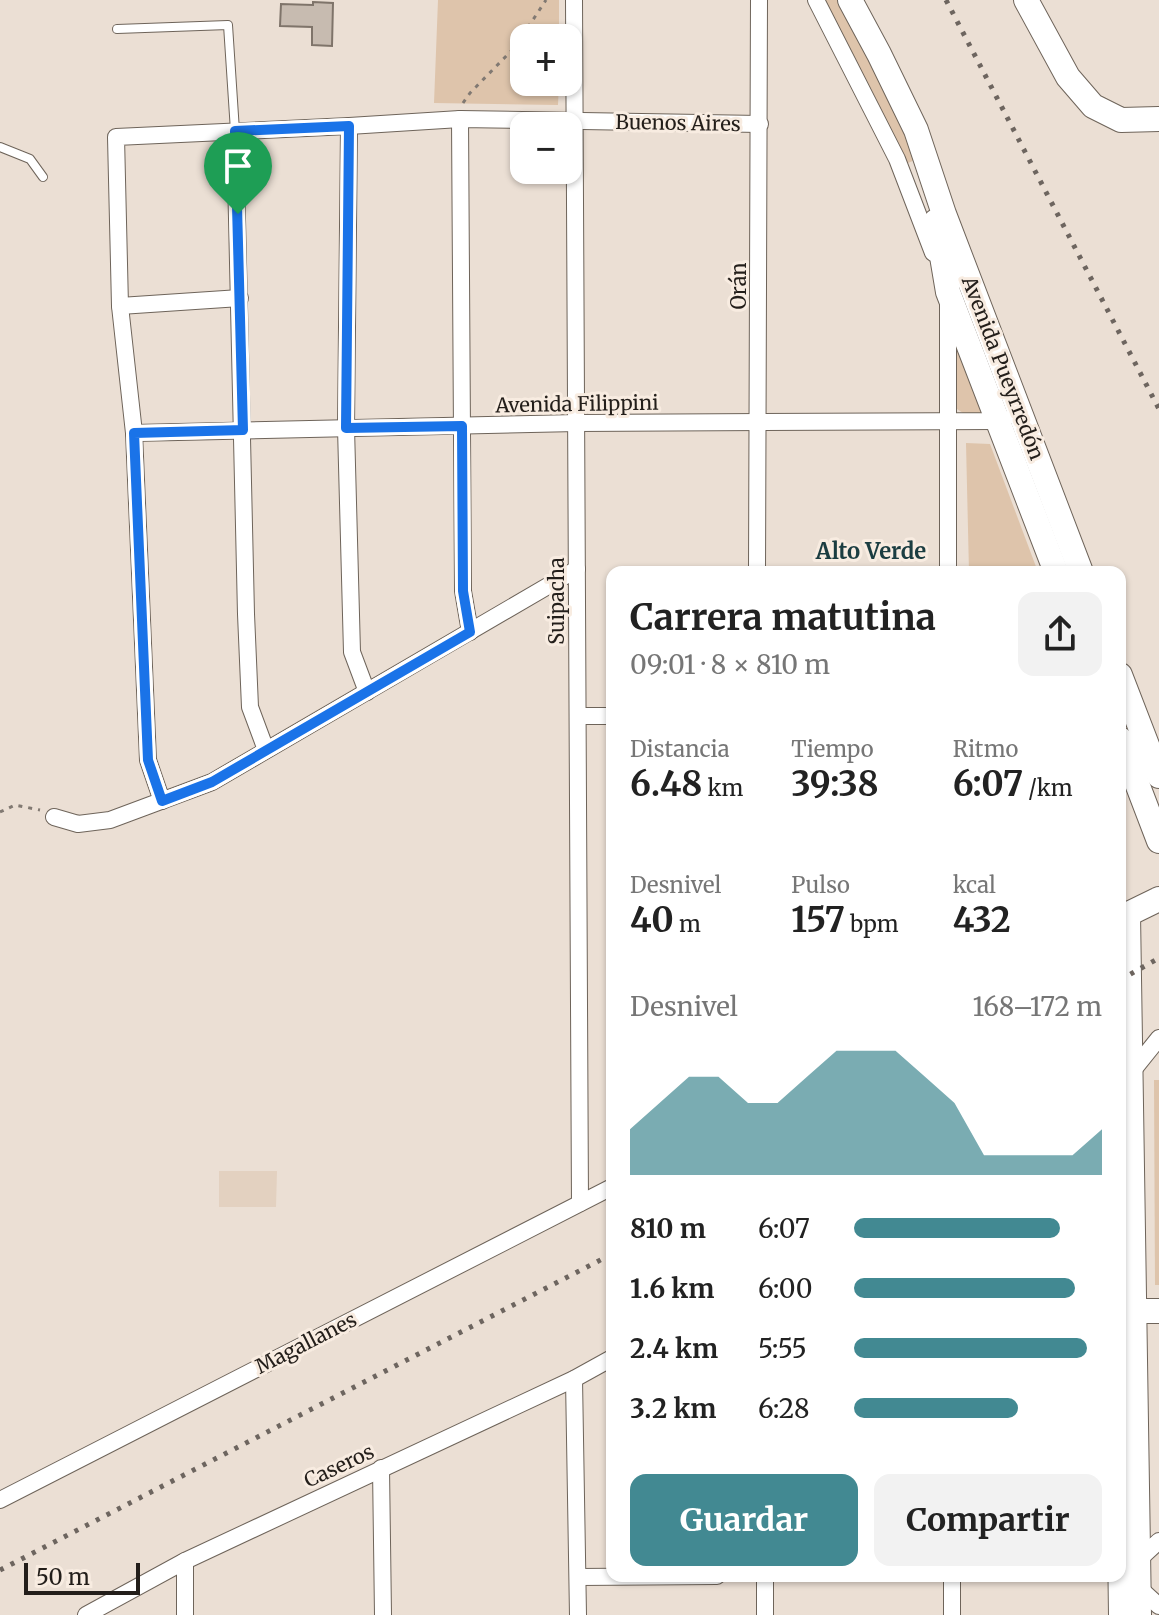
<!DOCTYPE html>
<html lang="es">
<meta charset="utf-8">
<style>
body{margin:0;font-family:Merriweather,serif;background:#f2f2f2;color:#222;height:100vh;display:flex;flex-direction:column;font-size:30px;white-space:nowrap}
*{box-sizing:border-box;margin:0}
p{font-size:26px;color:#767676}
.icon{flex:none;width:44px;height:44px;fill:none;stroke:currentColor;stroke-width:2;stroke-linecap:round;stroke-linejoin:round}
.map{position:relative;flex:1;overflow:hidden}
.details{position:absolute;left:606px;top:566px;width:520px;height:1016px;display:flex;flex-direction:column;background:#fff;border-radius:16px;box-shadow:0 2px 6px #0004}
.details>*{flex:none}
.buttons{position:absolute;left:510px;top:24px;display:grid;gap:16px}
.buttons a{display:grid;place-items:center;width:72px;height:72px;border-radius:16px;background:#fff;box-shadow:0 2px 6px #0004;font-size:40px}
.scale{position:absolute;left:24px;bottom:20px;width:116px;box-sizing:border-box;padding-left:8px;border:4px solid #231e1a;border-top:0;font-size:22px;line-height:28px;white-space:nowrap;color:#231e1a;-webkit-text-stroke:6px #f8ece1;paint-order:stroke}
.pin{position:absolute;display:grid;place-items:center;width:68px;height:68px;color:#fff;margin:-82px -34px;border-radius:50% 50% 50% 0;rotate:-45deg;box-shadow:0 0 8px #0007}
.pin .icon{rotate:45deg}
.round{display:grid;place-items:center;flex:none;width:84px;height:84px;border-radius:16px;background:#f2f2f2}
.summary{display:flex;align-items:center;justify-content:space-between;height:136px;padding:0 24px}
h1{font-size:36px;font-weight:700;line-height:60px}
.figures{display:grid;grid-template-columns:repeat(3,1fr);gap:12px;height:136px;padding:8px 24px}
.figures div{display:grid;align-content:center}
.figures b{font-size:34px;font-weight:700}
.figures small{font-size:22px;font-weight:400}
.figures p{font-size:22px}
.chart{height:224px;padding:16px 24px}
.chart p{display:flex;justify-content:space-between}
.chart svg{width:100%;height:144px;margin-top:8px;fill:#428992;opacity:.7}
.action{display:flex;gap:16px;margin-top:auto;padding:16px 24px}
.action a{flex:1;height:92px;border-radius:16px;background:#428992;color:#fff;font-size:32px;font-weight:700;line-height:92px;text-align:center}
.action a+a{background:#f2f2f2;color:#222}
ul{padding:0 24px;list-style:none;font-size:26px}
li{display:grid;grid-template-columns:128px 96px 1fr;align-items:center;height:60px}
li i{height:20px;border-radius:10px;background:#428992}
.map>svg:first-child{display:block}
.built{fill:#e3d1c0}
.green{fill:#dec4ab}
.building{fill:#c7bbb0;stroke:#7f746a;stroke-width:2}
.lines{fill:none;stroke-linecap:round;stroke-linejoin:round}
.lane-casing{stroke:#6e645a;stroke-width:10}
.street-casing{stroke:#6e645a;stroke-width:18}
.secondary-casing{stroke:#6e645a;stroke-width:26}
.path{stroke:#817972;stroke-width:3;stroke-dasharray:4 6;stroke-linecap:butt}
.lane{stroke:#fff;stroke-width:8}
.street{stroke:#fff;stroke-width:16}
.secondary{stroke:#fff;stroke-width:24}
.rail{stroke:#6d655f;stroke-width:5;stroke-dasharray:4 8;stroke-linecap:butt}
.route-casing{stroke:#fff;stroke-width:16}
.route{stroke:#1a73e8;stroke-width:10}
.labels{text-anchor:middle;stroke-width:6;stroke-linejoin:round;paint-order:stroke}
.street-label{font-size:20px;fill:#231e1a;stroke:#f8ece1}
.neighbourhood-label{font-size:22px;font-weight:bold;fill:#1b3d41;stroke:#f8ece1}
</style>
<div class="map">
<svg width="1159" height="1615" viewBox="0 0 1159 1615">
<rect width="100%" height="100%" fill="#ebdfd4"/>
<path class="built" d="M 219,1171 L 277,1171 L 276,1207 L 219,1207 Z"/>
<g class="green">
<path d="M 438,0 L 559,0 L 559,38 L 524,38 L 524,82 L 559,82 L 558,105 L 434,103 Z"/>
<path d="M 821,0 L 842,0 L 909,130 L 915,160 L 908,163 L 902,163 Z"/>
<path d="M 959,342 L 988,414 L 966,415 L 954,407 L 952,348 Z"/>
<path d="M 966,443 L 990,444 L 1038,572 L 969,572 Z"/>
<path d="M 1154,1080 L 1159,1080 L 1159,1285 L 1155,1285 Z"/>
</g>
<path class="building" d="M 313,2 L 333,3 L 332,46 L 312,45 L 312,27 L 280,26 L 281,4 L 313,5 Z"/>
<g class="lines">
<defs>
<g id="lane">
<path d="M 117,29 L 228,25 L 235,131"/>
<path d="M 0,147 L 30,159 L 43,177"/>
</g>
<g id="street">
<path d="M 574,0 L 580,1203"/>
<path d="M 816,0 L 897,159 L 933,253"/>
<path d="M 460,119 L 463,591 L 470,632"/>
<path d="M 349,126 L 346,428 L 352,652 L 367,692"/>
<path d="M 235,131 L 246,614 L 250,707 L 266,750"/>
<path d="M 948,302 L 948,572"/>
<path d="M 120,306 L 240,298"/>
<path d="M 134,433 L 577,423 L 997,421 L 1004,419"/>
<path d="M 757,572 L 759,0"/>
<path d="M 578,716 L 612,716"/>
<path d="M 162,801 L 148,760 L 134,433 L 120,306 L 116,137 L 349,126 L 460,119 L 760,124"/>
<path d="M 54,817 L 78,824 L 110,820 L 212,782 L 577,569"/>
<path d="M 1130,1074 L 1159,1038"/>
<path d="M 574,1379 L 578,1615"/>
<path d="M 381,1468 L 383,1615"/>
<path d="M 0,1500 L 612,1187"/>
<path d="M 185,1561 L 185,1615"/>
<path d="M 1134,1564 L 1159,1541"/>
<path d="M 765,1576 L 765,1615"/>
<path d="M 952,1576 L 952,1615"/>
<path d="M 578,1577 L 717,1576"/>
<path d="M 1137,1586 L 1159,1606"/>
<path d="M 86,1615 L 185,1561 L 574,1379 L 612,1358"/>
</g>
<g id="secondary">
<path d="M 850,0 L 879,54 L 916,130 L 944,214 L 1081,572"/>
<path d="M 1026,0 L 1068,77 L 1093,106 L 1121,120 L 1159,119"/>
<path d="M 936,221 L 948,292 L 1056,572"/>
<path d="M 1120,675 L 1159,776"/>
<path d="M 1120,739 L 1159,841"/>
<path d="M 1128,914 L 1139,1615"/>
<path d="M 1120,918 L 1159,899"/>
<path d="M 1120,1311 L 1159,1311"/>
<path d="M 1120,1538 L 1121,1615"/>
</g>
</defs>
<use href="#lane" class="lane-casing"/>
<use href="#street" class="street-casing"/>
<use href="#secondary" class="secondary-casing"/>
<g class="path">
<path d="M 463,103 L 470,93 L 515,47 L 546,0"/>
<path d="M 0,812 L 15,805 L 40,810"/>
</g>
<use href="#lane" class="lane"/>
<use href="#street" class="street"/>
<use href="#secondary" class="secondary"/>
<g class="rail">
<path d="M 946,0 L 1159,409"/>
<path d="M 1120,980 L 1159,958"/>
<path d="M 0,1570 L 612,1254"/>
</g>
</g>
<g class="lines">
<defs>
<path id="route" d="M 349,126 L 346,428 L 462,426 L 463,591 L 470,632 L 212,782 L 162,801 L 148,760 L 134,433 L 243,430 L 235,131 Z"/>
</defs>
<use href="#route" class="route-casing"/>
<use href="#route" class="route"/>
</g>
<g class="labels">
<g class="street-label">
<text transform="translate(678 123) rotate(1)" y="7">Buenos Aires</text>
<text transform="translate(739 286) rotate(-90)" y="7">Orán</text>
<text transform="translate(1003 368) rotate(69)" y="7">Avenida Pueyrredón</text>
<text transform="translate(577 404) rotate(-1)" y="7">Avenida Filippini</text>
<text transform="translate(557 601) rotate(-90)" y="7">Suipacha</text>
<text transform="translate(306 1343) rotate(-27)" y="7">Magallanes</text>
<text transform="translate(339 1466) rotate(-25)" y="7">Caseros</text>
</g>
<g class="neighbourhood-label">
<text x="871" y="559">Alto Verde</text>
</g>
</g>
</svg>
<div class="buttons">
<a>+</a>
<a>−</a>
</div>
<div class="scale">50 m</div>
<div class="pin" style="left:238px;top:214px;background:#1e9e55"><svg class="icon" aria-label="arrive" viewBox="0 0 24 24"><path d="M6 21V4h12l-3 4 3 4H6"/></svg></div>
<section class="details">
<div class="summary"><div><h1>Carrera matutina</h1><p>09:01 · 8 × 810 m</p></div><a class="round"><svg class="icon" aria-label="share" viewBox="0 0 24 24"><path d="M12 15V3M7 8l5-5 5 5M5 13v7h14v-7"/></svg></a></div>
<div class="figures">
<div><p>Distancia</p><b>6.48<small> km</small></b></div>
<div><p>Tiempo</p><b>39:38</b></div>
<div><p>Ritmo</p><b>6:07<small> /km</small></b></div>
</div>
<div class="figures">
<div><p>Desnivel</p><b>40<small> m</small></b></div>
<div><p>Pulso</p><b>157<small> bpm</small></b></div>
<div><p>kcal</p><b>432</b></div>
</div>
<div class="chart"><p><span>Desnivel</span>168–172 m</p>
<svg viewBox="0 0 160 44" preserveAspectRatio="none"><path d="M0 44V30L10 22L20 14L30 14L40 22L50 22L60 14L70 6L80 6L90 6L100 14L110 22L120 38L130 38L140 38L150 38L160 30V44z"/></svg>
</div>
<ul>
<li><b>810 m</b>6:07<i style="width:83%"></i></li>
<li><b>1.6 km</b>6:00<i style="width:89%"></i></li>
<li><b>2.4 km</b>5:55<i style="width:94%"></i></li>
<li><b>3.2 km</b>6:28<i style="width:66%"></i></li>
</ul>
<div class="action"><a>Guardar</a><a>Compartir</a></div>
</section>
</div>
